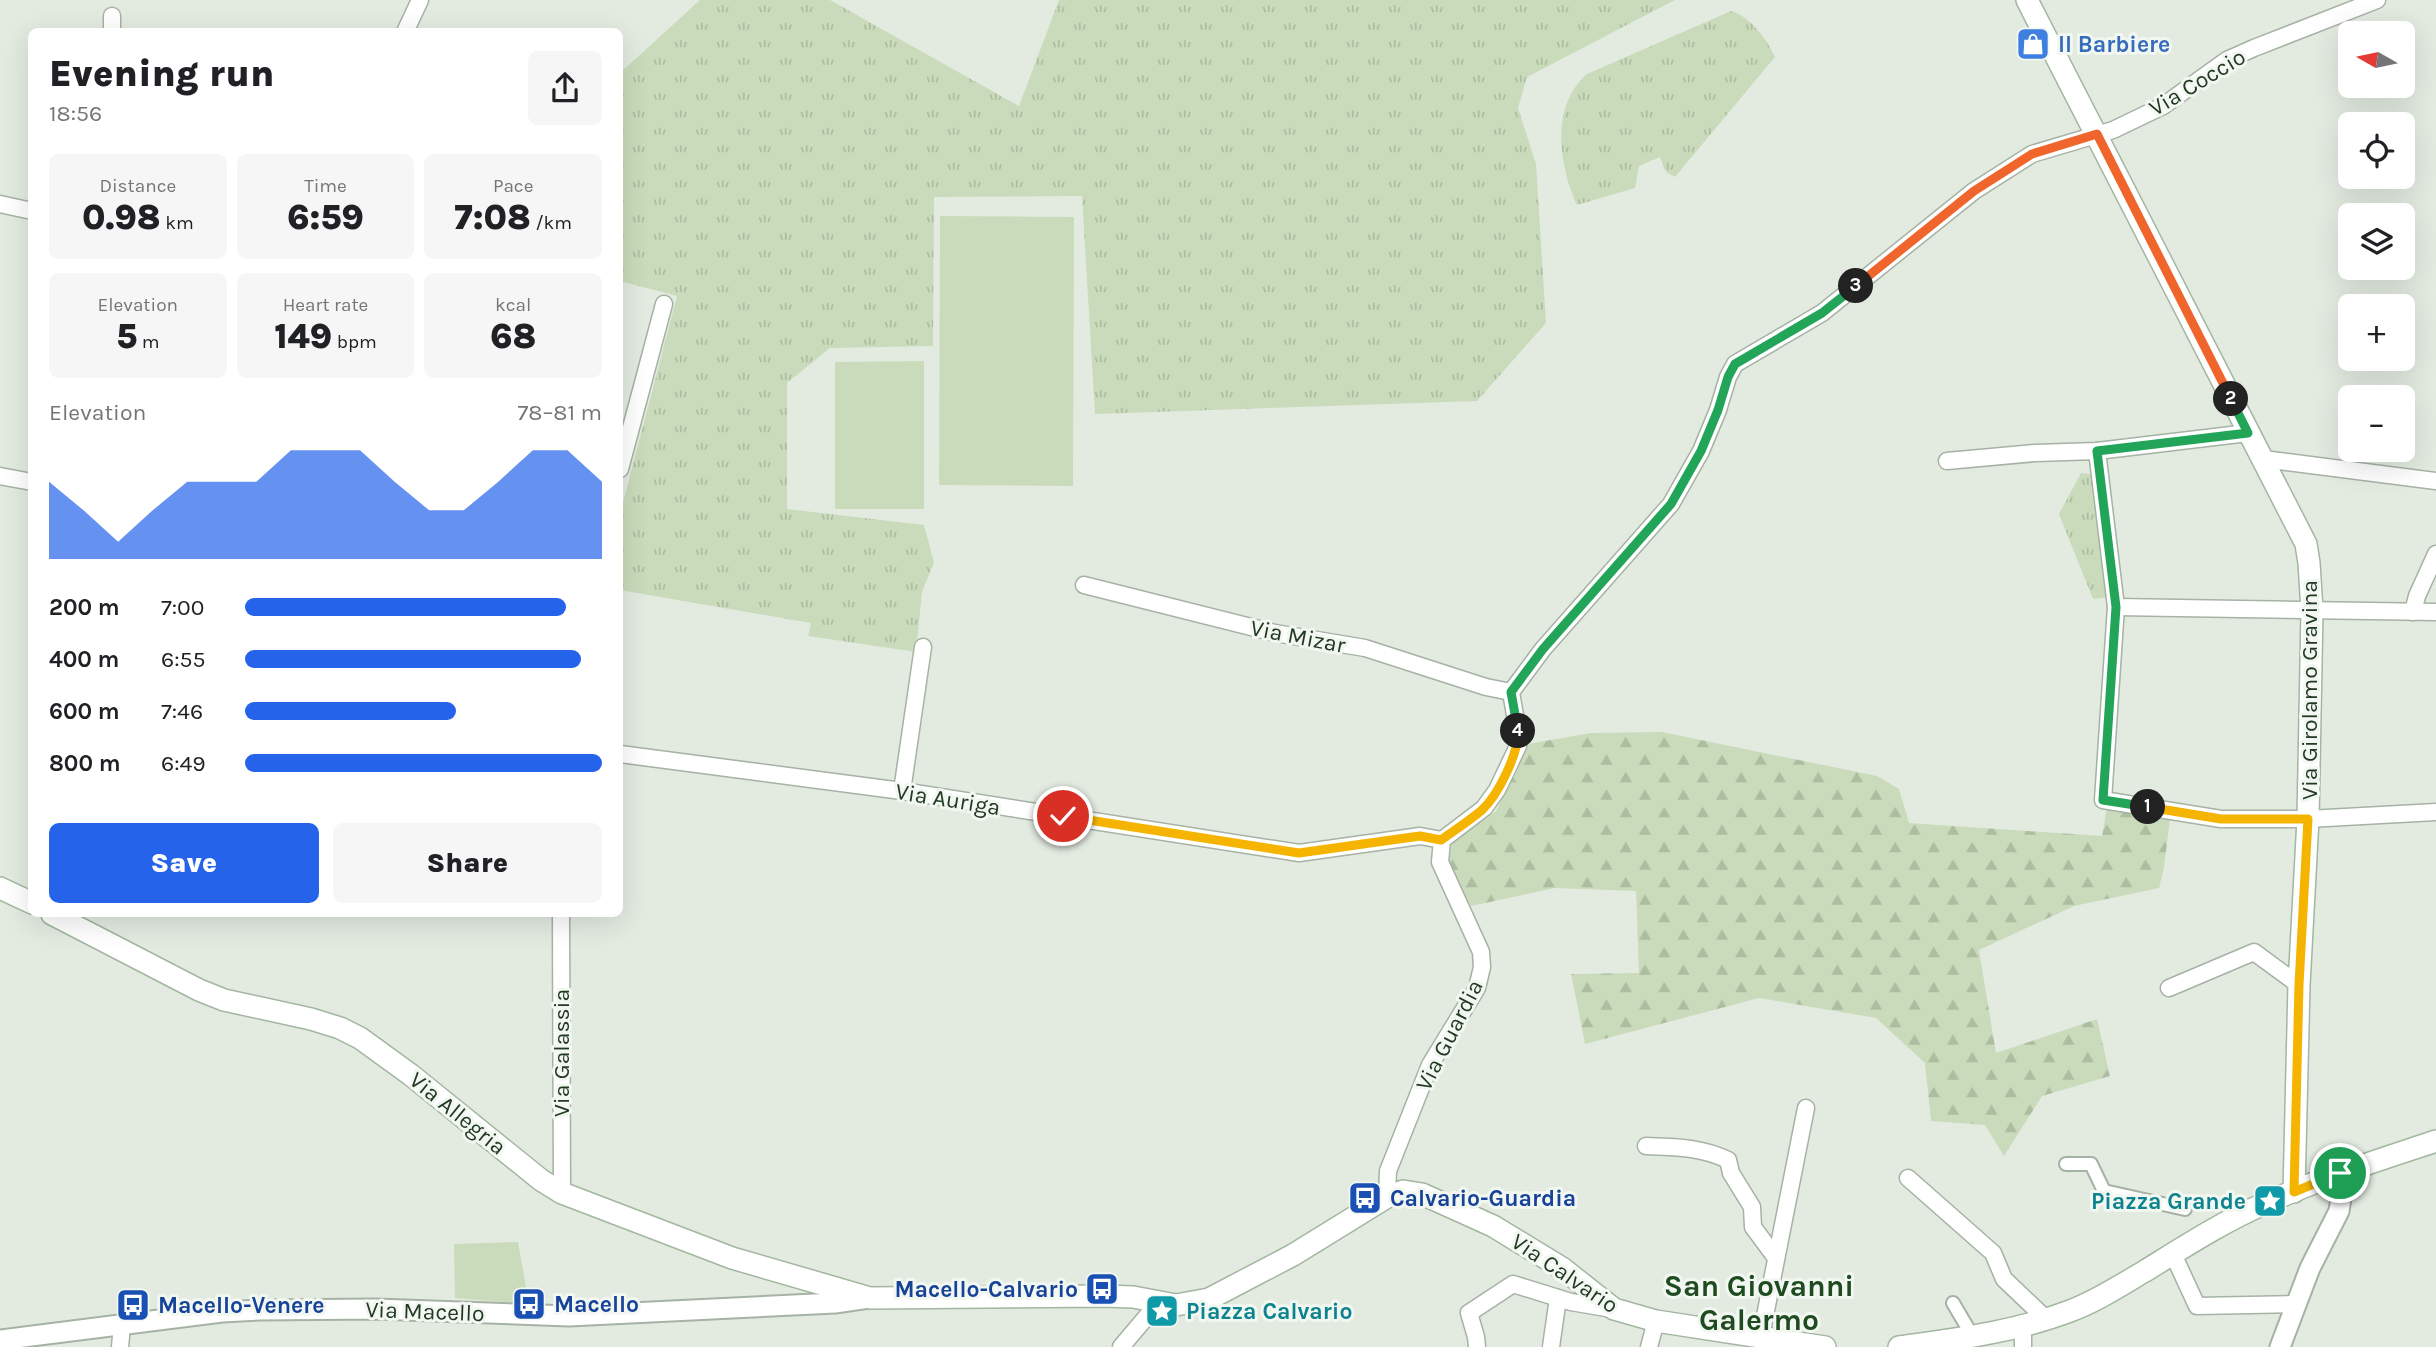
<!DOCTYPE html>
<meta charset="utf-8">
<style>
body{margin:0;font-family:Karla,sans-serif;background:#f6f6f6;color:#202124;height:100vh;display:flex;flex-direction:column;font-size:26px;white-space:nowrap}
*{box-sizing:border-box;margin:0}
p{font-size:23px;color:#757577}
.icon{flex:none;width:38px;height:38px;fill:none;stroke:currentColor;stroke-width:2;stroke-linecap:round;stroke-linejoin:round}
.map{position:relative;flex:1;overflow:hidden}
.drawer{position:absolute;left:28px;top:28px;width:595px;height:889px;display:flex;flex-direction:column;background:#fff;border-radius:10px;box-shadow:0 7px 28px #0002}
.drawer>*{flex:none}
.needle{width:46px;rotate:279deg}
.fabs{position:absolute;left:2338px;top:21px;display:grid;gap:14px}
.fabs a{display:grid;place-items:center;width:77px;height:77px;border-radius:10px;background:#fff;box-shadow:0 7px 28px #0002;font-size:35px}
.pin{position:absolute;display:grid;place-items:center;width:60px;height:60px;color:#fff;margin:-30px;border:4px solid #fff;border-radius:50%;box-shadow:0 2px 7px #0007}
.km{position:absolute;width:35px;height:35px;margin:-18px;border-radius:50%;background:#222;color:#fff;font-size:19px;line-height:35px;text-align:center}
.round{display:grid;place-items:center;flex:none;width:74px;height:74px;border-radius:10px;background:#f6f6f6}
.head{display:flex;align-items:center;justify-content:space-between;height:119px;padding:0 21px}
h1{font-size:38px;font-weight:800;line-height:52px}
.metrics{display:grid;grid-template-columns:repeat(3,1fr);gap:10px;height:119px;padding:7px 21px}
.metrics div{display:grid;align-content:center;border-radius:10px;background:#f6f6f6;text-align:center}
.metrics b{font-size:35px;font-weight:800}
.metrics small{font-size:19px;font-weight:400}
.metrics p{font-size:19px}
.chart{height:196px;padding:14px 21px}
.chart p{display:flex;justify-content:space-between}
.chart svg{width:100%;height:126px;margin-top:7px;fill:#2563eb;opacity:.7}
.action{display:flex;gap:14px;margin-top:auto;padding:14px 21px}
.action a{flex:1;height:80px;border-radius:10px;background:#2563eb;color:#fff;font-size:28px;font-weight:800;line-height:80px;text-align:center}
.action a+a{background:#f6f6f6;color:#202124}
ul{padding:0 21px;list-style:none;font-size:23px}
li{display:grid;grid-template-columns:112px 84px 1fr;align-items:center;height:52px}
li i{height:18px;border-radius:9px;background:#2563eb}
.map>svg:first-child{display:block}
.grass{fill:url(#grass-tufts)}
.forest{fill:url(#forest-firs)}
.pitch{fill:#cadbbb}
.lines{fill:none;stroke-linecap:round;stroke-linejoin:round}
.pedestrian-casing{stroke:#a5b2a4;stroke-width:16}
.minor-casing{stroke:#a5b2a4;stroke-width:19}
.tertiary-casing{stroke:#a5b2a4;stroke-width:23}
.secondary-casing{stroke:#a2b6a0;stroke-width:24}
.pedestrian{stroke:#fff;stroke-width:12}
.minor{stroke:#fff;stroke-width:16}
.tertiary{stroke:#fff;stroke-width:19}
.secondary{stroke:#fff;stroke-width:21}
.split-1-casing{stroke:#fff;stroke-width:14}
.split-2-casing{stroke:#fff;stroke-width:14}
.split-3-casing{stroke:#fff;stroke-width:14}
.split-4-casing{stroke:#fff;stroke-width:14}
.split-5-casing{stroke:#fff;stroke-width:14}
.split-1{stroke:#f5b400;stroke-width:9}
.split-2{stroke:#22a559;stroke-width:9}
.split-3{stroke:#f0652b;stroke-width:9}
.split-4{stroke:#22a559;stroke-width:9}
.split-5{stroke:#f5b400;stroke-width:9}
.labels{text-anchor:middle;stroke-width:6;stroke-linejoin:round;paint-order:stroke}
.shop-label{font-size:23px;font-weight:bold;fill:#366cbe;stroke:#f2f7f1;text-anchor:start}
.street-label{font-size:23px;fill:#223a22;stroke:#f2f7f1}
.transit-label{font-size:23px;font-weight:bold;fill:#164399;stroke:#f2f7f1;text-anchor:start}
.culture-label{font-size:23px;font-weight:bold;fill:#0d838f;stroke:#f2f7f1;text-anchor:end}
.district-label{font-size:30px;font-weight:bold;fill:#1f4b20;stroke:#f2f7f1}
</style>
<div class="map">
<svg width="2436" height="1347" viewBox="0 0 2436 1347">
<defs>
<pattern id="grass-tufts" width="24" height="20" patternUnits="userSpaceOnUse" patternTransform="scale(1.75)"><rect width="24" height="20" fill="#cadbbb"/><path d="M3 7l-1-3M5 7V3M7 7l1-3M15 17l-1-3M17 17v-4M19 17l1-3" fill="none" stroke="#adbda0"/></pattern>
<pattern id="forest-firs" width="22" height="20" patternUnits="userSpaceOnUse" patternTransform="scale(1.75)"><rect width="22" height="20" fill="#cadbbb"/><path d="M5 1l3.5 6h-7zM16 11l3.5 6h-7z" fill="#adbda0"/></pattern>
</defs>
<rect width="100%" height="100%" fill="#e3ebe1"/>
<g class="grass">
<path d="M 700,0 L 830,0 L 1019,106 L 1059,0 L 1675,0 L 1527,77 L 1518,108 L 1536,164 L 1546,323 L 1477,401 L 1095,414 L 1082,196 L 934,197 L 933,346 L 830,348 L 787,383 L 787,509 L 924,525 L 934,562 L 922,592 L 916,652 L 808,636 L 811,623 L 620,590 L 620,514 L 677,296 L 620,281 L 620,73 Z"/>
<path d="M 1731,11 C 1750,16 1768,41 1775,57 L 1675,177 L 1666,172 L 1660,157 L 1639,166 L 1635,188 L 1577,205 C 1559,164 1550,106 1587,74 Z"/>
<path d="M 2081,473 L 2090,474 L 2092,477 L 2108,597 L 2093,599 L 2059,514 Z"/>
</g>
<path class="forest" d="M 1662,732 L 1877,776 L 1899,789 L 1909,823 L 2102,836 L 2107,808 L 2170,819 L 2164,867 L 2159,888 L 2074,906 L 1979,950 L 1996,1053 L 2097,1019 L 2110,1076 L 2042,1096 L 2004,1156 L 1985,1125 L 1931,1121 L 1925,1063 L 1876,1018 L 1759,998 L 1585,1044 L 1571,974 L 1639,973 L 1636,891 L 1555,888 L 1471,906 L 1448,863 L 1452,843 L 1496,811 L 1528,744 L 1591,733 Z"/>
<g class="pitch">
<path d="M 940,216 L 1074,217 L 1073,486 L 939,485 Z"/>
<path d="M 924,361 L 924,509 L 835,509 L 835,362 Z"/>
<path d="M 518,1242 L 529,1304 L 455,1298 L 454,1244 Z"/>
</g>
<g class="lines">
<defs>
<g id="pedestrian">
<path d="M 2066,1164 L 2091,1164 L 2104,1191 L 2185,1209"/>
<path d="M 1953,1303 L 1973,1337"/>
</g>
<g id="minor">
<path d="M 112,16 L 112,32"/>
<path d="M 405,32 L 420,0"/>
<path d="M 0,204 L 32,211"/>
<path d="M 2097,451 L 2116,607 L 2103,800 L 2221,819 L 2308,819 L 2436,812"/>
<path d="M 2263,459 L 2436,481"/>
<path d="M 1947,461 L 2035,453 L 2097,451 L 2248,433"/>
<path d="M 620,469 L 664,304"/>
<path d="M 0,476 L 32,482"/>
<path d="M 1084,585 L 1275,633 L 1365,648 L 1486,687 L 1511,692"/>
<path d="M 2116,607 L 2436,612"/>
<path d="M 2413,612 L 2417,596 L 2436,554"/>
<path d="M 620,754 L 902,791 L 1299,853 L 1420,836 L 1442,840"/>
<path d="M 902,791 L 923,647"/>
<path d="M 561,914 L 562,1193"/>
<path d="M 2169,988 L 2254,952 L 2299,985"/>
<path d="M 1646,1146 C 1675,1147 1701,1147 1728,1160 L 1731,1173 L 1752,1207 L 1753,1227 L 1776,1258"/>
<path d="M 1908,1178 L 1993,1253 L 2004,1279 L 2046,1319"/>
<path d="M 1387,1197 L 1388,1171 L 1430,1065 L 1477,988 L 1482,967 L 1481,952 L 1440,862 L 1442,840 L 1484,808 L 1497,790 L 1518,746 L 1518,733 L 1511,692 L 1543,649 L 1671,504 L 1701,451 L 1718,410 L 1728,377 L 1735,364 L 1822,313 L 1974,191 L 2032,154 L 2113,130 L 2163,106 L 2227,60 L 2254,48 L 2377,0"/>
<path d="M 2173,1254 L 2197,1306 L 2295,1304"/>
<path d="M 2023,1326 L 2023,1347"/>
<path d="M 1761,1336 L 1806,1108"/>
<path d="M 120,1347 L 122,1325"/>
<path d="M 1121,1347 L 1159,1302"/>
<path d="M 1477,1347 L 1476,1337 L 1469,1313 L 1513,1284 L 1571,1302 L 1612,1309"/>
<path d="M 1551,1347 L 1558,1298"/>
<path d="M 1649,1347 L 1656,1321"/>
</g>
<g id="tertiary">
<path d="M 0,1340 L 222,1312 L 261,1310 L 376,1309 L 569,1316 L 835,1303 L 869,1298"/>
<path d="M 2280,1347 L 2310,1268 L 2339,1211 L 2343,1184 L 2340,1173"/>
</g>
<g id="secondary">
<path d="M 2027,0 L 2306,544 L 2309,563 L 2312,610 L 2308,819 L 2299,985 L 2294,1192"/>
<path d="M 0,888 L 32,903"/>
<path d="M 52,914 L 199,990 L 224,1000 L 311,1019 L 340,1028 L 360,1038 L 411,1075 L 541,1180 L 562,1193 L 732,1258 L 870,1298 L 1103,1296 L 1133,1297 L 1176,1305 L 1209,1299 L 1293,1255 L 1387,1197 L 1403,1191 L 1422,1194 L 1493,1226 L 1562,1268 L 1614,1309 L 1656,1321 L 1825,1347"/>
<path d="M 1899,1347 C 1957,1339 2015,1332 2070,1311 C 2097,1301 2121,1285 2145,1271 C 2184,1247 2224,1221 2266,1203 C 2321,1178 2379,1160 2436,1141"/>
</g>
</defs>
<use href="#pedestrian" class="pedestrian-casing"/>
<use href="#minor" class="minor-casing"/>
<use href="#tertiary" class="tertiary-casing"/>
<use href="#secondary" class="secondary-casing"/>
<use href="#pedestrian" class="pedestrian"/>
<use href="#minor" class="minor"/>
<use href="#tertiary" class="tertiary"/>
<use href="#secondary" class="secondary"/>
</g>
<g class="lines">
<defs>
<path id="split-1" d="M 2148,807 L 2221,819 L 2308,819 L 2299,985 L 2294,1192 L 2340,1173"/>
<path id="split-2" d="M 2148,807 L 2103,800 L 2116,607 L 2097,451 L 2248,433 L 2231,399"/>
<path id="split-3" d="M 1856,286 L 1974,191 L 2032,154 L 2097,134 L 2231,399"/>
<path id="split-4" d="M 1518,731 L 1511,692 L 1543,649 L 1671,504 L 1701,451 L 1718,410 L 1728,377 L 1735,364 L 1822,313 L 1856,286"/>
<path id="split-5" d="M 1063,816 L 1299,853 L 1420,836 L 1441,840 C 1455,830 1469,821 1482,810 C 1498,795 1519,753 1518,731"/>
</defs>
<use href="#split-1" class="split-1-casing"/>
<use href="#split-2" class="split-2-casing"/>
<use href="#split-3" class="split-3-casing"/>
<use href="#split-4" class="split-4-casing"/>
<use href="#split-5" class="split-5-casing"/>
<use href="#split-1" class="split-1"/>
<use href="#split-2" class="split-2"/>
<use href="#split-3" class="split-3"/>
<use href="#split-4" class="split-4"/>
<use href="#split-5" class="split-5"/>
</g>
<defs>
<symbol id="shop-square" viewBox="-11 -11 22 22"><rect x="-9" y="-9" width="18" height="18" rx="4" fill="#3f7fe0" stroke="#f2f7f1"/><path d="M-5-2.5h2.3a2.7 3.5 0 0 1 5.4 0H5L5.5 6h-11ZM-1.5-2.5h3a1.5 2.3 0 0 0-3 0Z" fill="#fff"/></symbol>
<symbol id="bus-square" viewBox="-11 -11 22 22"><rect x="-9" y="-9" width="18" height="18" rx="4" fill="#1a4fb4" stroke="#f2f7f1"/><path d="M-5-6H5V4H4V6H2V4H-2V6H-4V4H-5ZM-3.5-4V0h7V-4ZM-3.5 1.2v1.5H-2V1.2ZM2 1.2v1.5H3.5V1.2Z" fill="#fff"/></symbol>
<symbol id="sight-square" viewBox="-11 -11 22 22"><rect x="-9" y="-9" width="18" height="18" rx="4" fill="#0f9aa8" stroke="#f2f7f1"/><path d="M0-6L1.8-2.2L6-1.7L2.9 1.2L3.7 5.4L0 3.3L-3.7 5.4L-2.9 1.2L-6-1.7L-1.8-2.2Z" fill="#fff"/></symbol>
</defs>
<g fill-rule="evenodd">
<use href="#shop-square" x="2014" y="25" width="38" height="38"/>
<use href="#bus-square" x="1346" y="1179" width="38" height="38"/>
<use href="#sight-square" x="2251" y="1182" width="38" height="38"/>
<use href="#bus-square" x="1083" y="1270" width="38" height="38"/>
<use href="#bus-square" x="510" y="1285" width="38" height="38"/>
<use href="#bus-square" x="114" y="1286" width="38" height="38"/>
<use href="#sight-square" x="1143" y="1292" width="38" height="38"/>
</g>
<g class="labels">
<g class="shop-label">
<text x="2058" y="52">Il Barbiere</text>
</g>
<g class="street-label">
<text transform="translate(2197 82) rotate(-31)" y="8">Via Coccio</text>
<text transform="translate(1298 636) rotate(11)" y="8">Via Mizar</text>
<text transform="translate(2309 690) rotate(-90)" y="8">Via Girolamo Gravina</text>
<text transform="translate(948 799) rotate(9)" y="8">Via Auriga</text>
<text transform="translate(1449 1035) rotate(-63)" y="8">Via Guardia</text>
<text transform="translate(561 1053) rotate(-90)" y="8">Via Galassia</text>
<text transform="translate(458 1113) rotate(39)" y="8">Via Allegria</text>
<text transform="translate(1565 1273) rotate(34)" y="8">Via Calvario</text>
<text transform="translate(425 1311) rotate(2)" y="8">Via Macello</text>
</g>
<g class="transit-label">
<text x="1390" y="1206">Calvario-Guardia</text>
<text x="1078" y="1297" text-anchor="end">Macello-Calvario</text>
<text x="554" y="1312">Macello</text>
<text x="158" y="1313">Macello-Venere</text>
</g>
<g class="culture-label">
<text x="2246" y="1209">Piazza Grande</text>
<text x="1186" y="1319" text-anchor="start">Piazza Calvario</text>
</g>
<g class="district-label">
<text x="1759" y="1296">San Giovanni<tspan x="1759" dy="34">Galermo</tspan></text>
</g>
</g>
</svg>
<div class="fabs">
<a><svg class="needle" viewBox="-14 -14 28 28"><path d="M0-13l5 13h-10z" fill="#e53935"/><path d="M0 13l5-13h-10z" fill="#757577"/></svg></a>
<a><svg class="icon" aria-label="locate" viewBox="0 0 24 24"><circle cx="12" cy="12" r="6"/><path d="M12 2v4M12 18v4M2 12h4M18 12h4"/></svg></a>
<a><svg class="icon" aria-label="layers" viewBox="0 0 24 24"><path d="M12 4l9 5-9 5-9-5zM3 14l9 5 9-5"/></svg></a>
<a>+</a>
<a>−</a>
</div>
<div class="pin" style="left:2340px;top:1173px;background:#1e9e55"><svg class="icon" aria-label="arrive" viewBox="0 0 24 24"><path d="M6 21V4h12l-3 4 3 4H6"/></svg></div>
<div class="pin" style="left:1063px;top:816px;background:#d93025"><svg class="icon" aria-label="check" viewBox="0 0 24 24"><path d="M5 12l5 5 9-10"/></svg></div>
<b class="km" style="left:2148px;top:807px">1</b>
<b class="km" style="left:2231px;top:399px">2</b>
<b class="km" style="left:1856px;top:286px">3</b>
<b class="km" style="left:1518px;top:731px">4</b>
<section class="drawer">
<div class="head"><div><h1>Evening run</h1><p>18:56</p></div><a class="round"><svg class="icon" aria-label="share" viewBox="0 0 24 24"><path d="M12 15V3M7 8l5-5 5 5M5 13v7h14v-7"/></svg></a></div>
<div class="metrics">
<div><p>Distance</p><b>0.98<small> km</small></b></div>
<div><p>Time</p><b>6:59</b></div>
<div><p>Pace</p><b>7:08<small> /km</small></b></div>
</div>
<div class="metrics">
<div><p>Elevation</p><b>5<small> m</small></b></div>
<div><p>Heart rate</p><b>149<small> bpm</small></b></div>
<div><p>kcal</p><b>68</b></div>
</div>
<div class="chart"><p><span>Elevation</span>78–81 m</p>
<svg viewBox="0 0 160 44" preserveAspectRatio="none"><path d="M0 44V17L10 27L20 38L30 27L40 17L50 17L60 17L70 6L80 6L90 6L100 17L110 27L120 27L130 17L140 6L150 6L160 17V44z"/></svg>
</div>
<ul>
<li><b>200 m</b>7:00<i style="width:90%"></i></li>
<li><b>400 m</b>6:55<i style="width:94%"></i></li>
<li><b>600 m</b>7:46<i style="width:59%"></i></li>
<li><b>800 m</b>6:49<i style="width:100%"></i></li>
</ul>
<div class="action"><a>Save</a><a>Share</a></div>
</section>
</div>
